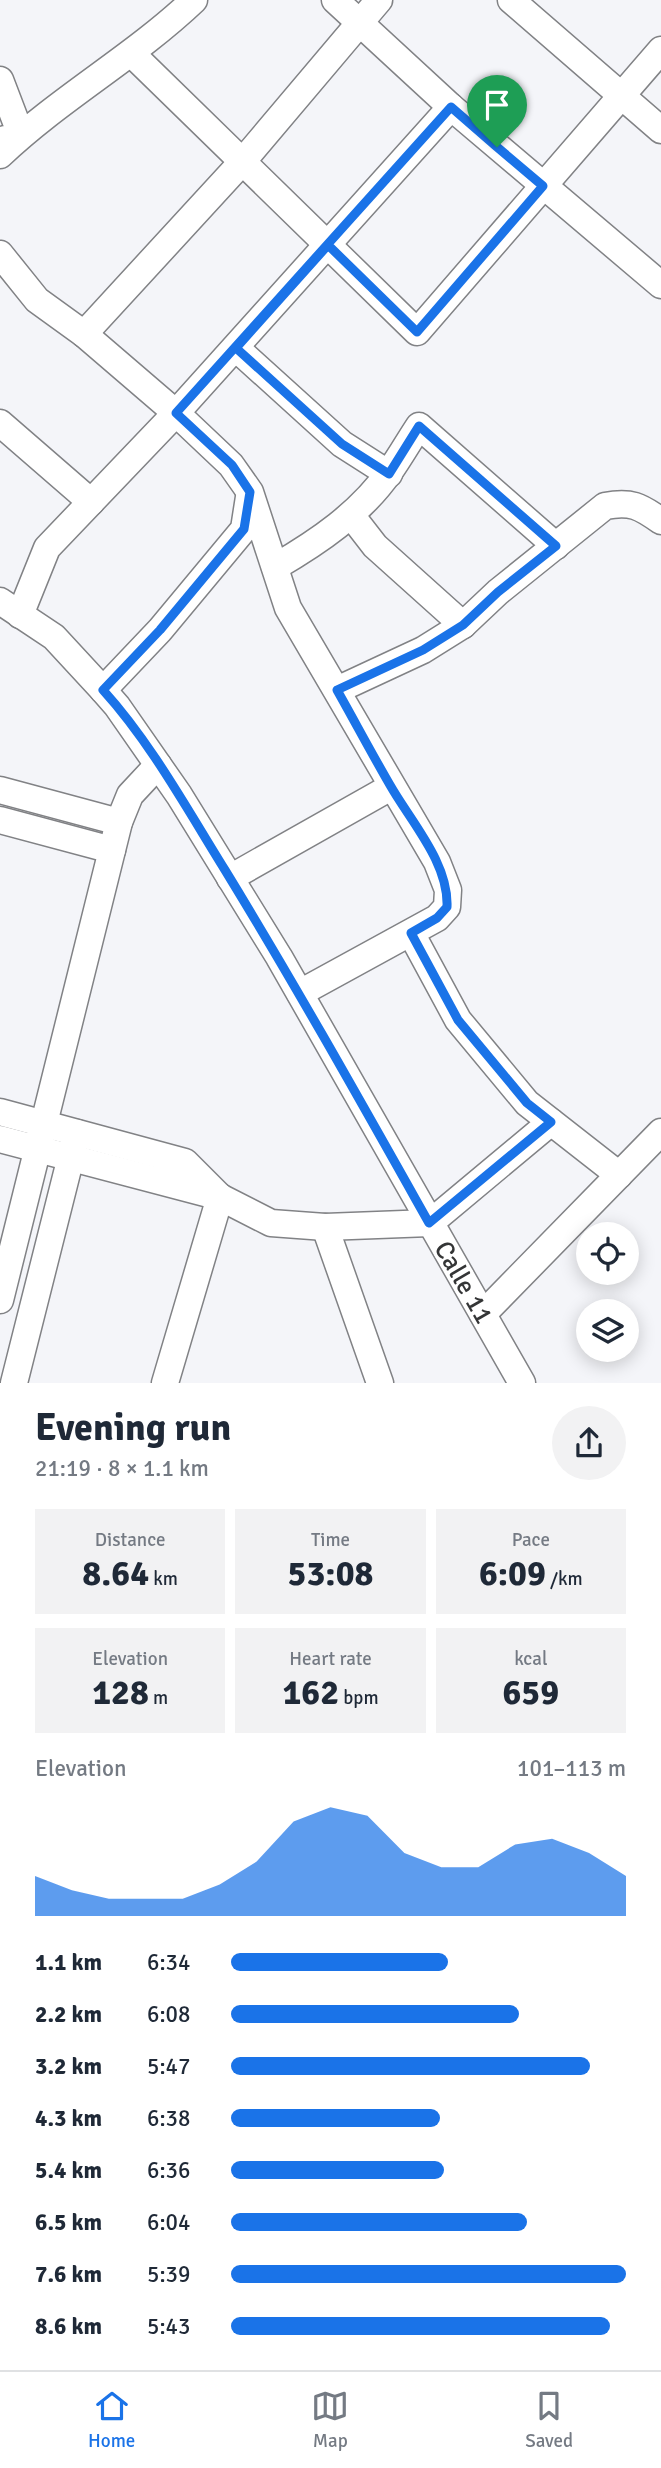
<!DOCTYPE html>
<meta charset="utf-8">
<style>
body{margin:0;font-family:Signika,sans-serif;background:#f2f2f3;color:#1f2937;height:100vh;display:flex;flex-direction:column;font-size:26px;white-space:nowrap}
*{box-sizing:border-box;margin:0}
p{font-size:23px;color:#747a83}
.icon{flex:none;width:38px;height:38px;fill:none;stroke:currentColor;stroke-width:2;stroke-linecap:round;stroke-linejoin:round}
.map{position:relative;height:1383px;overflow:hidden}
.details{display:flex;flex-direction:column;background:#fff;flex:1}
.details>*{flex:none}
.controls{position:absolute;left:576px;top:1222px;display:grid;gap:14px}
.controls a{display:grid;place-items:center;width:63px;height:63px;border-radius:50%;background:#fff;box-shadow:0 4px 18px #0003;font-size:35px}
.pin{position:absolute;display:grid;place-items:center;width:60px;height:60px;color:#fff;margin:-72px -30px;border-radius:50% 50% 50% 0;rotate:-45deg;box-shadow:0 0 7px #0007}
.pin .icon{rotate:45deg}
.round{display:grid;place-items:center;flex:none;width:74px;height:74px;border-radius:37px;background:#f2f2f3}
.overview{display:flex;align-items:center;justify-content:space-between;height:119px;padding:0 35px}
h1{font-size:38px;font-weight:800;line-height:52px}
.figures{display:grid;grid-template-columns:repeat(3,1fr);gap:10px;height:119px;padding:7px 35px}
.figures div{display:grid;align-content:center;border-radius:0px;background:#f2f2f3;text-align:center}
.figures b{font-size:35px;font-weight:800}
.figures small{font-size:19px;font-weight:400}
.figures p{font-size:19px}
.chart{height:196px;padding:14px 35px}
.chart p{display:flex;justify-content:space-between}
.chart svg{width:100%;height:126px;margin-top:7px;fill:#1a73e8;opacity:.7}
ul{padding:0 35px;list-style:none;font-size:23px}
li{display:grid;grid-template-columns:112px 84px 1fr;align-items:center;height:52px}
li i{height:18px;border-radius:9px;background:#1a73e8}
.dock{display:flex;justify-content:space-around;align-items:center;height:98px;border-top:2px solid #e0e1e3;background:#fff;font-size:19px;color:#747a83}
.dock a{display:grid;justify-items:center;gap:4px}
.dock .selected{color:#1a73e8}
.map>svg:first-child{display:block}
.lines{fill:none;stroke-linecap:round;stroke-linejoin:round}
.minor-casing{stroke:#818285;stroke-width:29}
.minor{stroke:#fff;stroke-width:26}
.route-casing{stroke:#fff;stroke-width:14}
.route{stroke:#1a73e8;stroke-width:9}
.labels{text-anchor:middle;stroke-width:6;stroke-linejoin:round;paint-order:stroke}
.street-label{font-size:26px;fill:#343536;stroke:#fff}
</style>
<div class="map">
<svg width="661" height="1383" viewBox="0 0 661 1383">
<rect width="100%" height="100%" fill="#f4f5f9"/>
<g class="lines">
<defs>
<g id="minor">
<path d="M 335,0 L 451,107 L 661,285"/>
<path d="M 511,0 L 661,130"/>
<path d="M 132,54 L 417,332 L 661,50"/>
<path d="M 0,80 L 21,135 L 5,139"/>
<path d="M 0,155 C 60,98 134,57 194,0"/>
<path d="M 0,254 L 37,300 L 84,334 L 176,413 L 231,465 L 250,492 L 288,608 L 437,862 L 448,890 L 447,907 L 437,918 L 300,993"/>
<path d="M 84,334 L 243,161 L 379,0"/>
<path d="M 236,348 L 342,444 L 389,474"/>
<path d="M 0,423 L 91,502"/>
<path d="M 351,515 L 375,546 L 463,625"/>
<path d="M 275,567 C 318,542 361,513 390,471 C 400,457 409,441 419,426 L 556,546"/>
<path d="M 0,601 L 54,637 L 103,690 L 117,706 L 179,795 L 279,957 L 522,1383"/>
<path d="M 20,615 L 47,548 L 176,413 L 451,107"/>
<path d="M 103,690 L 160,630 L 244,529 L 249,497"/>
<path d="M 337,690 L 423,650 L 463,625 L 498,592 L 605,506 C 631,501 640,506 661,521"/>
<path d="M 0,790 L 119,822"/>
<path d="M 0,820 L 112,850"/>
<path d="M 230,878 L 391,787"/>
<path d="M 411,933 L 458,1020 L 527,1103 L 619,1175"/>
<path d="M 0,1112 L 185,1162 L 219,1196"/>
<path d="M 0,1139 L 220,1197 L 271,1223 L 325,1227 L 430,1223 L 551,1122"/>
<path d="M 325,1227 L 380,1383"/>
<path d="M 0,1300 L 119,822 L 130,795 L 158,765"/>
<path d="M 483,1314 L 661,1132"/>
<path d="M 14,1383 L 77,1133"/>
<path d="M 165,1383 L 220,1197"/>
</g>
</defs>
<use href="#minor" class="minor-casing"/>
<use href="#minor" class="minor"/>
</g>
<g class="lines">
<defs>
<path id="route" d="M 497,147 L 451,107 L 176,413 L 232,465 L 250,492 L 244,529 L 160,630 L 103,690 C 151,743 187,809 225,870 C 296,986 362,1104 429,1223 L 551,1122 L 527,1103 L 458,1020 L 411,933 L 437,918 L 447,907 C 449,863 411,822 390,785 C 372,754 355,722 337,690 L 423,650 L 463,625 L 498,592 L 556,546 L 419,426 L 389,474 L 342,444 L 236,348 L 328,245 L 417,332 L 543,186 L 497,147"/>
</defs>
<use href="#route" class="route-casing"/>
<use href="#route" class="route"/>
</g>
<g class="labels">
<g class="street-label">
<text transform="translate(464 1282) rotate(60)" y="9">Calle 11</text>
</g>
</g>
</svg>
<div class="controls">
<a><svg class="icon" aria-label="locate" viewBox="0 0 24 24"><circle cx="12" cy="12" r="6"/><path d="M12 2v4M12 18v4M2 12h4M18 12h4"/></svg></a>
<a><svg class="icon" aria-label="layers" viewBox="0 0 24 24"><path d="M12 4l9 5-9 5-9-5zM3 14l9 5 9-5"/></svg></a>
</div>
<div class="pin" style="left:497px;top:147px;background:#1e9e55"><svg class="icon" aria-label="arrive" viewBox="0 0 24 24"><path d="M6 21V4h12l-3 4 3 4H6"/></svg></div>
</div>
<section class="details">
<div class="overview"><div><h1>Evening run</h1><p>21:19 · 8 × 1.1 km</p></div><a class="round"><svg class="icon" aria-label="share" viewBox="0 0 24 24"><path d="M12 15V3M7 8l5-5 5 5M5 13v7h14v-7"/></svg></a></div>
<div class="figures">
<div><p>Distance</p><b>8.64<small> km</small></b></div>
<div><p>Time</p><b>53:08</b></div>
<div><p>Pace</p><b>6:09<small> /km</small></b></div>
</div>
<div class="figures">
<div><p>Elevation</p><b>128<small> m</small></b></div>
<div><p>Heart rate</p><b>162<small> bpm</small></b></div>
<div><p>kcal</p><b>659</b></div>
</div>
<div class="chart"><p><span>Elevation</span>101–113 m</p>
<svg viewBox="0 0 160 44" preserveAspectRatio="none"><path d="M0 44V30L10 35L20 38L30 38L40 38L50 33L60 25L70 11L80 6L90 9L100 22L110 27L120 27L130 19L140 17L150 22L160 30V44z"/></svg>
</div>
<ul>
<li><b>1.1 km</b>6:34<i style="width:55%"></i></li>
<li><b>2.2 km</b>6:08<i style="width:73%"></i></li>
<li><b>3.2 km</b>5:47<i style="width:91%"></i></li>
<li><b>4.3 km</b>6:38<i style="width:53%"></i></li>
<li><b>5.4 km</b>6:36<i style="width:54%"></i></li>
<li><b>6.5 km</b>6:04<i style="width:75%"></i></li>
<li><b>7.6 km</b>5:39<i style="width:100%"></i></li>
<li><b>8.6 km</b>5:43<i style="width:96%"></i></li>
</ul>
</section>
<nav class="dock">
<a class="selected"><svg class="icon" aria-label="home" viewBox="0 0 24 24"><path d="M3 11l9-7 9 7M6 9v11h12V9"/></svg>Home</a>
<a><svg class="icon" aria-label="map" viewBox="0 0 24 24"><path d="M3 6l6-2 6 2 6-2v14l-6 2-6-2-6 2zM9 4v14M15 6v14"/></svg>Map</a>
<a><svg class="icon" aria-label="saved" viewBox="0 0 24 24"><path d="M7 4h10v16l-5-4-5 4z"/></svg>Saved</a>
</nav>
